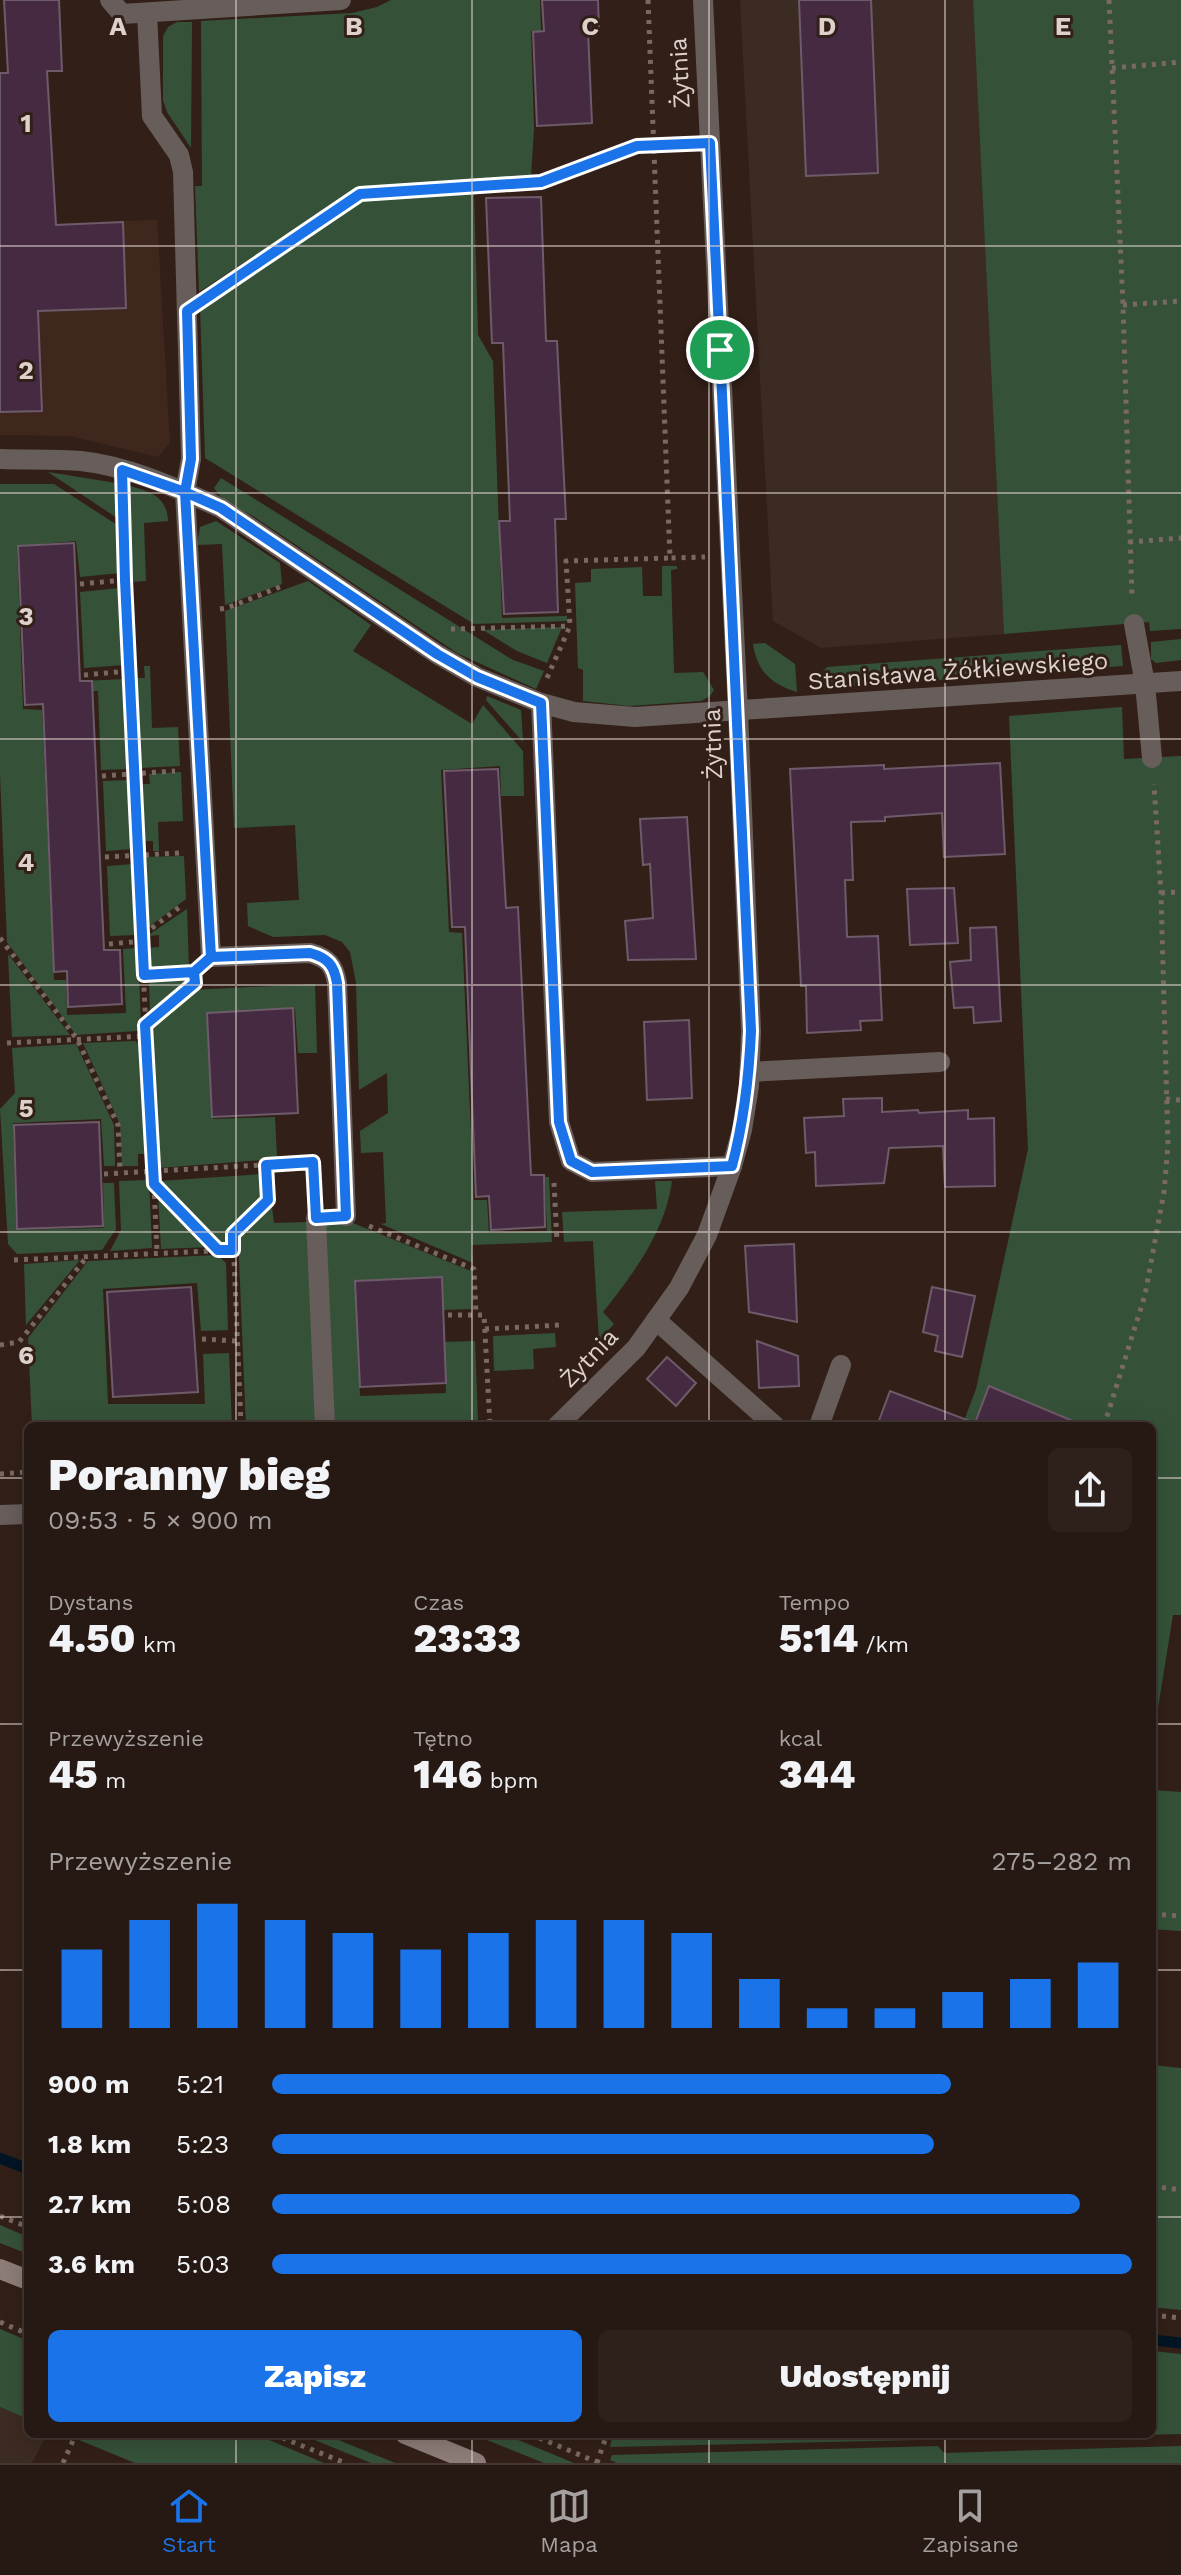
<!DOCTYPE html>
<html lang="pl">
<meta charset="utf-8">
<style>
body{margin:0;font-family:"Work Sans",sans-serif;background:#2e211b;color:#f1f3f6;height:100vh;display:flex;flex-direction:column;font-size:30px;white-space:nowrap}
*{box-sizing:border-box;margin:0}
p{font-size:26px;color:#a4a09f}
.icon{flex:none;width:44px;height:44px;fill:none;stroke:currentColor;stroke-width:2;stroke-linecap:round;stroke-linejoin:round}
.map{position:relative;flex:1;overflow:hidden}
.details{position:absolute;left:24px;top:1422px;width:1132px;height:1016px;display:flex;flex-direction:column;background:#261812;border-radius:12px;box-shadow:0 4px 20px #0003,0 0 0 2px #423732}
.details>*{flex:none}
.pin{position:absolute;display:grid;place-items:center;width:68px;height:68px;color:#fff;margin:-34px;border:4px solid #fff;border-radius:50%;box-shadow:0 2px 8px #0007}
.round{display:grid;place-items:center;flex:none;width:84px;height:84px;border-radius:12px;background:#2e211b}
.summary{display:flex;align-items:center;justify-content:space-between;height:136px;padding:0 24px}
h1{font-size:44px;font-weight:800;line-height:60px}
.figures{display:grid;grid-template-columns:repeat(3,1fr);gap:12px;height:136px;padding:8px 24px}
.figures div{display:grid;align-content:center}
.figures b{font-size:40px;font-weight:800}
.figures small{font-size:22px;font-weight:400}
.figures p{font-size:22px}
.chart{height:224px;padding:16px 24px}
.chart p{display:flex;justify-content:space-between}
.chart svg{width:100%;height:144px;margin-top:8px;stroke:#1a73e8;stroke-width:6}
.cta{display:flex;gap:16px;margin-top:auto;padding:16px 24px}
.cta a{flex:1;height:92px;border-radius:12px;background:#1a73e8;color:#fff;font-size:32px;font-weight:800;line-height:92px;text-align:center}
.cta a+a{background:#2e211b;color:#f1f3f6}
ul{padding:0 24px;list-style:none;font-size:26px}
li{display:grid;grid-template-columns:128px 96px 1fr;align-items:center;height:60px}
li i{height:20px;border-radius:10px;background:#1a73e8}
.dock{display:flex;justify-content:space-around;align-items:center;height:112px;border-top:2px solid #423732;background:#261812;font-size:22px;color:#a4a09f}
.dock a{display:grid;justify-items:center;gap:4px}
.dock .active{color:#1a73e8}
.map>svg:first-child{display:block}
.built{fill:#40271e}
.education{fill:#3c2b22}
.green{fill:#355239}
.lines{fill:none;stroke-linecap:round;stroke-linejoin:round}
.stream{stroke:#001524;stroke-width:11}
.building{fill:#462a42;stroke:#6d5b6a;stroke-width:2}
.path{stroke:#796962;stroke-width:5;stroke-dasharray:4 6;stroke-linecap:butt}
.lane{stroke:#675d5a;stroke-width:20}
.street{stroke:#675d5a;stroke-width:20}
.secondary{stroke:#8d7c77;stroke-width:20}
.route-casing{stroke:#fff;stroke-width:16}
.route{stroke:#1a73e8;stroke-width:10}
.grid{fill:none;stroke:#ded1cc;stroke-width:2;stroke-opacity:0.55}
.labels{text-anchor:middle;stroke-width:6;stroke-linejoin:round;paint-order:stroke}
.street-label{font-size:24px;fill:#ded1cc;stroke:#322018}
.grid-label{font-size:26px;text-anchor:middle;font-weight:bold;fill:#ded1cc;stroke:#322018;stroke-width:6;stroke-linejoin:round;paint-order:stroke}
</style>
<div class="map">
<svg width="1181" height="2463" viewBox="0 0 1181 2463">
<rect width="100%" height="100%" fill="#322018"/>
<path class="built" d="M 157,220 L 170,443 L 158,457 L 70,436 L 0,435 L 0,225 Z"/>
<g class="education">
<path d="M 740,0 L 973,0 L 1004,634 L 821,648 L 773,621 Z"/>
<path d="M 0,2407 L 28,2419 L 28,2434 L 47,2434 L 32,2463 L 0,2463 Z"/>
</g>
<g class="green">
<path d="M 391,0 L 540,0 L 541,31 L 531,31 L 534,128 L 531,177 L 357,189 L 199,292 L 195,186 L 202,186 L 201,21 L 352,13 L 377,7 Z"/>
<path d="M 973,0 L 1181,0 L 1181,629 L 1150,631 L 1149,622 L 1004,634 Z"/>
<path d="M 177,22 L 192,22 L 191,148 L 167,112 L 163,100 L 163,36 L 168,27 Z"/>
<path d="M 474,194 L 478,335 L 493,361 L 502,618 L 567,616 L 567,621 L 474,624 L 205,458 L 200,307 L 361,198 Z"/>
<path d="M 48,472 L 116,483 L 117,518 Z"/>
<path d="M 221,478 L 513,660 L 544,671 L 536,689 L 457,653 L 253,516 L 224,501 L 214,488 Z"/>
<path d="M 0,484 L 54,484 L 117,525 L 120,573 L 80,577 L 76,541 L 17,546 L 23,709 L 42,710 L 54,980 L 66,980 L 67,1015 L 126,1013 L 123,949 L 138,948 L 141,1026 L 137,1031 L 76,1035 L 7,942 L 0,774 Z"/>
<path d="M 126,485 C 148,491 167,495 168,521 L 144,523 L 146,581 L 130,582 Z"/>
<path d="M 216,521 L 280,563 L 282,584 L 225,605 L 222,544 L 197,545 L 200,527 Z"/>
<path d="M 662,566 L 677,566 L 677,569 L 671,570 L 674,673 L 703,672 L 714,690 L 710,696 L 701,701 L 629,706 L 583,701 L 583,670 L 578,668 L 575,583 L 591,582 L 591,569 L 642,567 L 643,596 L 662,596 Z"/>
<path d="M 308,581 L 371,625 L 353,651 L 472,724 L 483,705 L 523,751 L 524,796 L 501,796 L 500,766 L 441,770 L 449,932 L 462,933 L 474,1200 L 487,1200 L 489,1233 L 547,1231 L 545,1177 L 549,1177 L 552,1242 L 471,1245 L 473,1263 L 381,1224 L 386,1223 L 383,1152 L 361,1153 L 360,1131 L 388,1113 L 387,1073 L 359,1090 L 356,983 L 350,952 L 342,942 L 325,935 L 273,937 L 248,926 L 247,903 L 299,900 L 295,825 L 234,828 L 225,611 Z"/>
<path d="M 120,588 L 124,665 L 84,668 L 80,592 Z"/>
<path d="M 562,627 L 547,663 L 517,651 L 483,630 Z"/>
<path d="M 1181,639 L 1181,660 L 1156,663 L 1151,659 L 1151,642 Z"/>
<path d="M 765,643 L 795,664 L 797,692 C 771,684 757,671 753,644 Z"/>
<path d="M 1121,645 L 1123,666 L 817,689 L 816,680 L 827,667 Z"/>
<path d="M 144,666 L 150,666 L 152,728 L 178,727 L 180,766 L 139,768 L 134,678 L 145,678 Z"/>
<path d="M 125,679 L 129,769 L 101,770 L 98,691 L 84,691 L 84,681 Z"/>
<path d="M 487,696 L 521,710 L 523,742 L 486,700 Z"/>
<path d="M 1122,707 L 1124,759 L 1181,756 L 1181,1615 L 1173,1615 L 1152,1745 L 1152,1426 L 962,1426 L 976,1389 L 1028,1149 L 1009,716 Z"/>
<path d="M 181,772 L 183,821 L 158,822 L 159,851 L 153,851 L 153,841 L 142,841 L 140,784 L 150,784 L 149,774 Z"/>
<path d="M 129,780 L 133,849 L 106,851 L 103,781 Z"/>
<path d="M 184,856 L 186,899 L 146,929 L 143,857 Z"/>
<path d="M 134,864 L 137,935 L 110,936 L 107,866 Z"/>
<path d="M 187,909 L 189,968 L 148,970 L 147,948 L 159,947 L 159,935 L 147,936 Z"/>
<path d="M 8,954 L 70,1035 L 12,1037 Z"/>
<path d="M 189,977 L 190,981 L 150,1018 L 149,978 Z"/>
<path d="M 315,984 L 317,1053 L 298,1053 L 295,1009 L 209,1013 L 213,1119 L 275,1117 L 277,1159 L 158,1168 L 151,1025 L 190,990 Z"/>
<path d="M 135,1041 L 142,1046 L 147,1154 L 138,1154 L 138,1166 L 122,1166 L 120,1124 L 83,1043 Z"/>
<path d="M 76,1044 L 114,1125 L 115,1166 L 104,1166 L 101,1119 L 13,1123 L 16,1230 L 104,1228 L 103,1183 L 114,1183 L 116,1229 L 102,1250 L 17,1254 L 8,1244 L 0,1109 L 15,1093 L 12,1048 Z"/>
<path d="M 262,1174 L 264,1199 L 231,1231 L 231,1243 L 215,1244 L 159,1184 L 159,1181 Z"/>
<path d="M 149,1180 L 152,1248 L 110,1251 L 121,1230 L 119,1181 Z"/>
<path d="M 655,1181 L 672,1181 C 665,1232 634,1273 603,1312 L 614,1324 L 599,1341 L 593,1241 L 564,1242 L 562,1212 L 657,1209 Z"/>
<path d="M 158,1194 L 211,1247 L 161,1249 Z"/>
<path d="M 266,1207 L 272,1207 L 274,1223 L 308,1222 L 317,1426 L 246,1426 L 238,1235 Z"/>
<path d="M 348,1221 L 471,1271 L 471,1309 L 443,1310 L 442,1277 L 355,1281 L 360,1396 L 446,1393 L 444,1342 L 475,1341 L 478,1421 L 474,1426 L 334,1426 L 325,1222 Z"/>
<path d="M 217,1255 L 226,1263 L 228,1330 L 201,1331 L 197,1283 L 103,1289 L 108,1404 L 205,1404 L 203,1354 L 229,1353 L 232,1426 L 32,1426 L 28,1338 L 88,1261 Z"/>
<path d="M 80,1260 L 26,1325 L 24,1264 Z"/>
<path d="M 555,1333 L 556,1347 L 533,1349 L 534,1369 L 494,1371 L 493,1336 Z"/>
<path d="M 1152,1790 L 1181,1792 L 1181,1931 L 1152,1929 Z"/>
<path d="M 1152,2065 L 1181,2068 L 1181,2310 L 1152,2307 Z"/>
<path d="M 0,2225 L 28,2237 L 28,2254 L 0,2243 Z"/>
<path d="M 0,2329 L 28,2341 L 28,2419 L 0,2407 Z"/>
<path d="M 1152,2351 L 1181,2354 L 1181,2434 L 610,2447 L 613,2434 L 1152,2434 Z"/>
<path d="M 82,2434 L 255,2434 L 324,2463 L 135,2463 L 79,2440 Z"/>
<path d="M 300,2434 L 324,2434 L 395,2463 L 371,2463 Z"/>
<path d="M 472,2434 L 504,2434 L 574,2463 L 544,2463 Z"/>
<path d="M 938,2446 L 944,2453 L 1181,2446 L 1181,2463 L 617,2463 L 610,2460 L 612,2455 Z"/>
</g>
<g class="lines">
<g class="stream">
<path d="M 0,2158 L 28,2169"/>
<path d="M 1152,2340 L 1181,2343"/>
</g>
</g>
<g class="building">
<path d="M 4,0 L 59,0 L 62,71 L 47,71 L 56,225 L 123,222 L 126,308 L 38,311 L 42,411 L 0,412 L 0,73 L 8,73 Z"/>
<path d="M 542,0 L 598,0 L 599,30 L 588,31 L 592,123 L 537,126 L 533,32 L 544,31 Z"/>
<path d="M 799,0 L 871,0 L 878,173 L 806,176 Z"/>
<path d="M 541,197 L 546,341 L 557,341 L 566,519 L 555,519 L 558,612 L 504,614 L 499,521 L 510,521 L 503,343 L 492,343 L 486,198 Z"/>
<path d="M 74,543 L 80,681 L 92,681 L 104,950 L 120,950 L 122,1004 L 68,1007 L 67,971 L 54,972 L 43,704 L 25,705 L 18,546 Z"/>
<path d="M 1000,763 L 1005,854 L 944,857 L 942,813 L 885,817 L 885,821 L 851,822 L 853,880 L 845,880 L 847,937 L 878,936 L 882,1020 L 860,1021 L 861,1030 L 807,1033 L 806,986 L 801,986 L 790,769 L 884,765 L 884,769 Z"/>
<path d="M 498,769 L 506,908 L 518,907 L 531,1175 L 544,1175 L 545,1227 L 491,1230 L 489,1196 L 476,1197 L 465,927 L 452,927 L 444,771 Z"/>
<path d="M 687,817 L 696,959 L 628,960 L 625,921 L 653,918 L 650,864 L 643,865 L 640,819 Z"/>
<path d="M 954,888 L 958,943 L 910,945 L 907,889 Z"/>
<path d="M 996,927 L 1001,1021 L 974,1023 L 973,1007 L 954,1008 L 950,962 L 971,960 L 970,928 Z"/>
<path d="M 293,1008 L 298,1113 L 212,1117 L 207,1013 Z"/>
<path d="M 689,1020 L 692,1098 L 647,1100 L 644,1022 Z"/>
<path d="M 882,1098 L 882,1112 L 918,1110 L 919,1113 L 968,1110 L 968,1119 L 994,1118 L 995,1186 L 945,1187 L 943,1146 L 889,1148 L 884,1183 L 816,1186 L 815,1152 L 806,1153 L 804,1118 L 844,1116 L 843,1099 Z"/>
<path d="M 99,1122 L 103,1226 L 17,1229 L 14,1125 Z"/>
<path d="M 794,1244 L 797,1322 L 749,1312 L 745,1246 Z"/>
<path d="M 442,1277 L 446,1383 L 360,1387 L 355,1281 Z"/>
<path d="M 191,1287 L 198,1392 L 113,1397 L 107,1292 Z"/>
<path d="M 932,1287 L 975,1296 L 962,1357 L 935,1351 L 938,1336 L 923,1332 Z"/>
<path d="M 757,1341 L 798,1356 L 799,1386 L 759,1388 Z"/>
<path d="M 667,1357 L 696,1383 L 676,1406 L 647,1379 Z"/>
<path d="M 989,1386 L 1085,1426 L 877,1426 L 890,1391 L 975,1423 Z"/>
</g>
<g class="lines">
<g class="path">
<path d="M 648,0 L 670,558 L 705,557"/>
<path d="M 1109,0 L 1123,305 L 1132,598"/>
<path d="M 1112,68 L 1181,62"/>
<path d="M 214,292 L 360,194 L 541,182 L 637,146 L 683,144"/>
<path d="M 1123,305 L 1181,301"/>
<path d="M 123,498 L 133,774 L 154,1184 L 218,1250"/>
<path d="M 1129,542 L 1181,538"/>
<path d="M 80,584 L 125,580"/>
<path d="M 220,609 L 227,608 L 285,585"/>
<path d="M 451,629 L 570,626"/>
<path d="M 84,675 L 129,671"/>
<path d="M 547,678 L 570,626 L 566,561 L 670,558"/>
<path d="M 102,776 L 175,771"/>
<path d="M 105,857 L 180,853"/>
<path d="M 1161,893 L 1181,892"/>
<path d="M 0,938 L 77,1039 L 118,1125 L 120,1172"/>
<path d="M 109,944 L 143,941 L 148,931 L 181,906"/>
<path d="M 144,975 L 188,973"/>
<path d="M 146,1025 L 195,983 L 194,977"/>
<path d="M 7,1043 L 146,1036"/>
<path d="M 1166,1099 L 1181,1100"/>
<path d="M 104,1174 L 313,1162 L 313,1167"/>
<path d="M 554,1183 L 557,1242"/>
<path d="M 154,1185 L 157,1253"/>
<path d="M 369,1226 L 474,1269 L 476,1315"/>
<path d="M 14,1260 L 233,1250"/>
<path d="M 448,1315 L 484,1315 L 490,1426"/>
<path d="M 485,1329 L 561,1325"/>
<path d="M 202,1339 L 237,1341"/>
<path d="M 0,1345 L 19,1342 L 86,1258"/>
<path d="M 241,1426 L 233,1234 L 268,1200 L 266,1165"/>
<path d="M 1104,1426 L 1145,1295 L 1164,1192 L 1168,1145 L 1161,893 L 1154,784"/>
<path d="M 0,1474 L 28,1472"/>
<path d="M 1152,1914 L 1181,1916"/>
<path d="M 1152,2186 L 1181,2190"/>
<path d="M 0,2216 L 28,2227"/>
<path d="M 1152,2315 L 1181,2318"/>
<path d="M 0,2322 L 28,2334"/>
<path d="M 273,2434 L 345,2463"/>
<path d="M 530,2434 L 599,2463"/>
<path d="M 63,2463 L 76,2434"/>
<path d="M 597,2463 L 607,2434"/>
</g>
<g class="lane">
<path d="M 110,0 L 122,14 L 341,0"/>
<path d="M 147,13 L 152,116 L 179,155 L 183,172 L 191,459 L 185,492 L 211,957 L 310,953 C 328,958 334,965 337,983 L 346,1216"/>
<path d="M 1134,624 L 1145,684 L 1152,758"/>
<path d="M 541,703 L 559,1122 L 571,1161 L 592,1172 L 732,1166"/>
<path d="M 749,1072 L 940,1062"/>
<path d="M 316,1218 L 325,1426"/>
<path d="M 656,1320 L 775,1426"/>
<path d="M 819,1426 L 841,1365"/>
</g>
<g class="street">
<path d="M 0,459 C 27,460 54,459 81,461 C 129,466 178,489 221,508 L 437,654 L 477,677 L 541,703 L 574,712 L 635,717 L 1181,681"/>
<path d="M 557,1426 L 636,1348 L 679,1288 L 707,1235 L 732,1166 L 742,1130 L 749,1086 L 751,1031 L 738,712 L 703,0"/>
<path d="M 0,1515 L 28,1514"/>
</g>
<g class="secondary">
<path d="M 0,2269 L 28,2280"/>
<path d="M 405,2434 L 476,2463"/>
</g>
</g>
<g class="lines">
<defs>
<path id="route" d="M 720,350 L 710,143 L 637,146 L 541,182 L 360,194 L 187,311 L 191,459 L 185,492 L 211,957 L 194,972 L 195,983 L 145,1025 L 154,1184 L 218,1250 L 233,1250 L 233,1234 L 268,1200 L 266,1165 L 313,1162 L 316,1218 L 346,1216 L 337,983 C 334,965 328,958 310,953 L 211,957 L 194,972 L 144,975 L 125,580 L 122,470 L 185,492 L 221,508 L 437,654 L 477,677 L 541,703 L 559,1122 L 571,1161 L 592,1172 L 732,1166 C 744,1121 749,1077 751,1031 L 720,350"/>
</defs>
<use href="#route" class="route-casing"/>
<use href="#route" class="route"/>
</g>
<path class="grid" d="M 236,0 L 236,1426M 472,0 L 472,1426M 709,0 L 709,1426M 945,0 L 945,1426M 0,246 L 1181,246M 0,493 L 1181,493M 0,739 L 1181,739M 0,985 L 1181,985M 0,1232 L 1181,1232M 0,1478 L 28,1478M 1152,1478 L 1181,1478M 0,1724 L 28,1724M 1152,1724 L 1181,1724M 0,1970 L 28,1970M 1152,1970 L 1181,1970M 0,2217 L 28,2217M 1152,2217 L 1181,2217M 236,2434 L 236,2463M 472,2434 L 472,2463M 709,2434 L 709,2463M 945,2434 L 945,2463"/>
<g class="labels">
<g class="street-label">
<text transform="translate(680 73) rotate(-93)" y="8">Żytnia</text>
<text transform="translate(958 671) rotate(-4)" y="8">Stanisława Żółkiewskiego</text>
<text transform="translate(713 744) rotate(-92)" y="8">Żytnia</text>
<text transform="translate(589 1358) rotate(-46)" y="8">Żytnia</text>
</g>
</g>
<g class="grid-label">
<text x="118" y="35">A</text>
<text x="354" y="35">B</text>
<text x="590" y="35">C</text>
<text x="827" y="35">D</text>
<text x="1063" y="35">E</text>
<text x="26" y="132">1</text>
<text x="26" y="379">2</text>
<text x="26" y="625">3</text>
<text x="26" y="871">4</text>
<text x="26" y="1117">5</text>
<text x="26" y="1364">6</text>
</g>
</svg>
<div class="pin" style="left:720px;top:350px;background:#1e9e55"><svg class="icon" aria-label="arrive" viewBox="0 0 24 24"><path d="M6 21V4h12l-3 4 3 4H6"/></svg></div>
<section class="details">
<div class="summary"><div><h1>Poranny bieg</h1><p>09:53 · 5 × 900 m</p></div><a class="round"><svg class="icon" aria-label="share" viewBox="0 0 24 24"><path d="M12 15V3M7 8l5-5 5 5M5 13v7h14v-7"/></svg></a></div>
<div class="figures">
<div><p>Dystans</p><b>4.50<small> km</small></b></div>
<div><p>Czas</p><b>23:33</b></div>
<div><p>Tempo</p><b>5:14<small> /km</small></b></div>
</div>
<div class="figures">
<div><p>Przewyższenie</p><b>45<small> m</small></b></div>
<div><p>Tętno</p><b>146<small> bpm</small></b></div>
<div><p>kcal</p><b>344</b></div>
</div>
<div class="chart"><p><span>Przewyższenie</span>275–282 m</p>
<svg viewBox="0 0 160 44" preserveAspectRatio="none"><path d="M5 44V20M15 44V11M25 44V6M35 44V11M45 44V15M55 44V20M65 44V15M75 44V11M85 44V11M95 44V15M105 44V29M115 44V38M125 44V38M135 44V33M145 44V29M155 44V24"/></svg>
</div>
<ul>
<li><b>900 m</b>5:21<i style="width:79%"></i></li>
<li><b>1.8 km</b>5:23<i style="width:77%"></i></li>
<li><b>2.7 km</b>5:08<i style="width:94%"></i></li>
<li><b>3.6 km</b>5:03<i style="width:100%"></i></li>
</ul>
<div class="cta"><a>Zapisz</a><a>Udostępnij</a></div>
</section>
</div>
<nav class="dock">
<a class="active"><svg class="icon" aria-label="home" viewBox="0 0 24 24"><path d="M3 11l9-7 9 7M6 9v11h12V9"/></svg>Start</a>
<a><svg class="icon" aria-label="map" viewBox="0 0 24 24"><path d="M3 6l6-2 6 2 6-2v14l-6 2-6-2-6 2zM9 4v14M15 6v14"/></svg>Mapa</a>
<a><svg class="icon" aria-label="saved" viewBox="0 0 24 24"><path d="M7 4h10v16l-5-4-5 4z"/></svg>Zapisane</a>
</nav>
